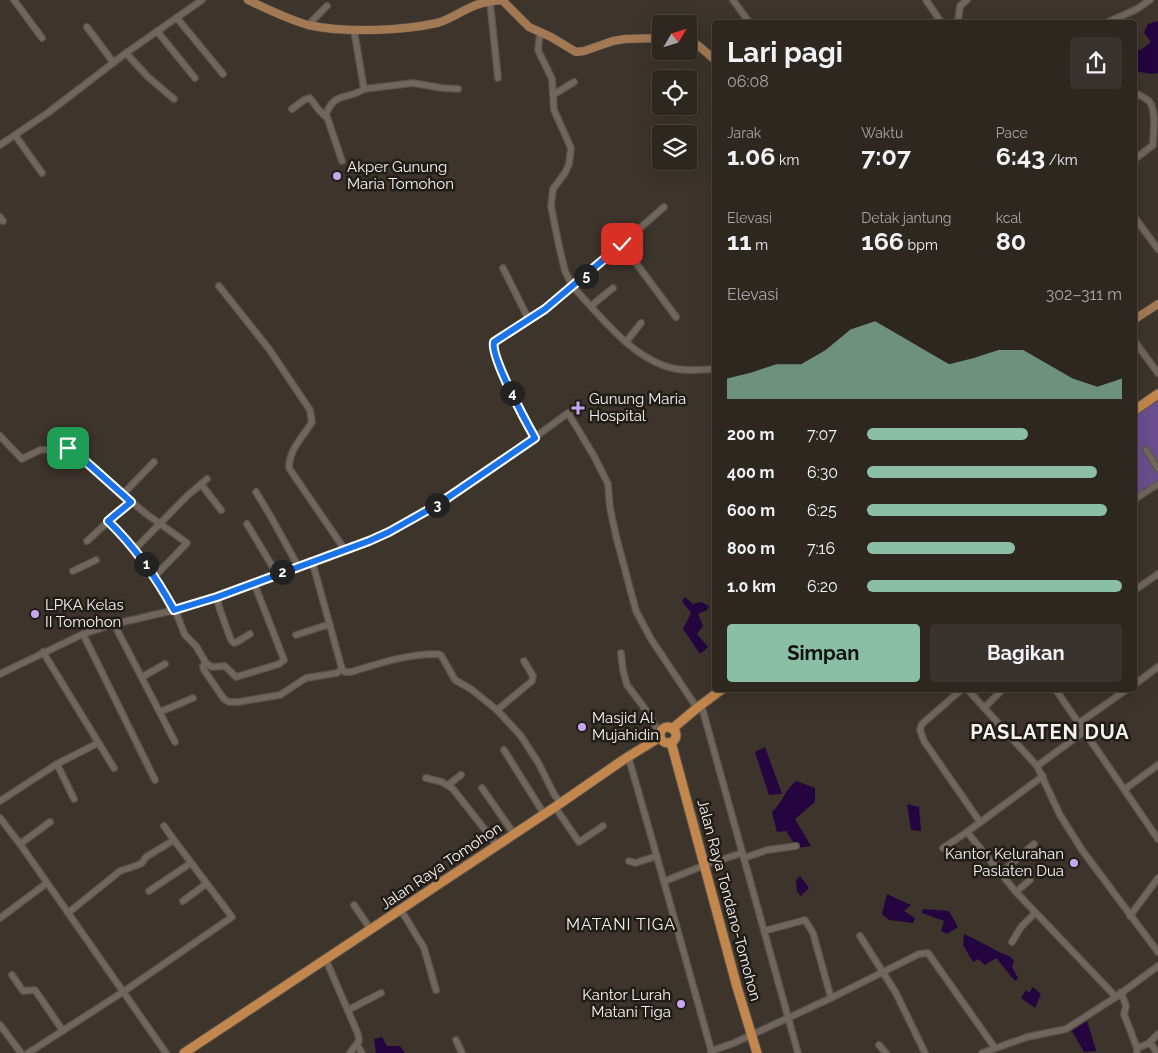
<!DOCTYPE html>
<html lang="id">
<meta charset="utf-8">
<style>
body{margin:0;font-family:Raleway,sans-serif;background:#3a332d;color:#f1f3f6;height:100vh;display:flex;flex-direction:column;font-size:19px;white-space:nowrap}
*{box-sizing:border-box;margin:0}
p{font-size:16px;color:#a7a5a5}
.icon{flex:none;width:28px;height:28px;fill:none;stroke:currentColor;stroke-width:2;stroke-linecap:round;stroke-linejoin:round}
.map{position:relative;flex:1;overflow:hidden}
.details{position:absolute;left:712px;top:20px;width:425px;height:672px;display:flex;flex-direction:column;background:#2e2720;border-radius:5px;box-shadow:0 5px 20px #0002,0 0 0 1px #49443e}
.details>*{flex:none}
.needle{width:32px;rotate:52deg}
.buttons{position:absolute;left:652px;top:15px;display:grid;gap:10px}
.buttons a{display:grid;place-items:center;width:45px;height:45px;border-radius:5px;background:#2e2720;box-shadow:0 5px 20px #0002,0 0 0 1px #49443e;font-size:25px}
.pin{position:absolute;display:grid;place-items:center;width:42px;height:42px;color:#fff;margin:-21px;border-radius:10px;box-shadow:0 2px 8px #0006}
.km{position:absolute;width:25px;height:25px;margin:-12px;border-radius:50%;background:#222;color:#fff;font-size:14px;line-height:25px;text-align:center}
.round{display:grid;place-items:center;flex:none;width:52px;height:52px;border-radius:5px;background:#3a332d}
.summary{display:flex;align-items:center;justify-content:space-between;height:85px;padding:0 15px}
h1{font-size:28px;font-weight:700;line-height:38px}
.figures{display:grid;grid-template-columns:repeat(3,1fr);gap:8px;height:85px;padding:5px 15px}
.figures div{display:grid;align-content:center}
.figures b{font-size:25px;font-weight:700}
.figures small{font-size:14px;font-weight:400}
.figures p{font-size:14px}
.chart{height:140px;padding:10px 15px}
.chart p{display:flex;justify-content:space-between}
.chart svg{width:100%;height:90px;margin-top:5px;fill:#8abfa5;opacity:.7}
.cta{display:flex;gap:10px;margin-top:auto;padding:10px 15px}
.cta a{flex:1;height:58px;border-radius:5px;background:#8abfa5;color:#111;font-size:20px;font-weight:700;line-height:58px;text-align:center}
.cta a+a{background:#3a332d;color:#f1f3f6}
ul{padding:0 15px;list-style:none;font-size:16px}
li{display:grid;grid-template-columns:80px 60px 1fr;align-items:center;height:38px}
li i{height:12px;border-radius:6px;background:#8abfa5}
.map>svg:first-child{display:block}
.green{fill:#6a4e8f}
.water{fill:#24053f}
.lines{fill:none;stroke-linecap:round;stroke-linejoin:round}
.minor-casing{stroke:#5b534c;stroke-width:8}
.major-casing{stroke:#5b534c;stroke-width:9}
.highway-casing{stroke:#5b534c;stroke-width:11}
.minor{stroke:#71665d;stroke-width:5.5}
.major{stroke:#a27953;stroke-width:8}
.highway{stroke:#c3864c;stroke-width:9}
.route-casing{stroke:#fff;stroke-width:10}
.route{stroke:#1a73e8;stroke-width:6}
.poi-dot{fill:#c5a7f1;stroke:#201c18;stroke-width:2}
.labels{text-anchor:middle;stroke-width:5;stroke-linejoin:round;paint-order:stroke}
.poi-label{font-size:15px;fill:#f9f3ee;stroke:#201c18;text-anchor:start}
.street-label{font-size:15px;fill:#f9f3ee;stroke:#201c18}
.neighbourhood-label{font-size:16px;letter-spacing:1px;fill:#f9f3ee;stroke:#201c18}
.district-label{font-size:20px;font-weight:bold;letter-spacing:1px;fill:#f9f3ee;stroke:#201c18}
</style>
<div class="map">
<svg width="1158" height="1053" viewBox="0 0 1158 1053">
<rect width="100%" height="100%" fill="#3d342b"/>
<path class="green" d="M 1158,394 L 1158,484 L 1135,499 L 1135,410 Z"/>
<g class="water">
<path d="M 1158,21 L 1158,73 L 1151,74 L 1135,71 L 1135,49 L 1141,50 L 1151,42 L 1144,33 L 1148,24 Z"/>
<path d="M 685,597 L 693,604 L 701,602 L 709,606 L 707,610 L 698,614 L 703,626 L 697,634 L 708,647 L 700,654 L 683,629 L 691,613 L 682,601 Z"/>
<path d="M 765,747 L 782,794 L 769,795 L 755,752 Z"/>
<path d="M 796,781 L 815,788 L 815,802 L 795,819 L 811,846 L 797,848 L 786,831 L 777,832 L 772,812 C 783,802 784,791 796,781 Z"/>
<path d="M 907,804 L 919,807 L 921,831 L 911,830 Z"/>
<path d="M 800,876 L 809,888 L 801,896 L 797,891 L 796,880 Z"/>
<path d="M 887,894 L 911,905 L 904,911 L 915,918 L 913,923 L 889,920 L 882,914 Z"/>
<path d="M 923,909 L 949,911 L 958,927 L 947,934 L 941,931 L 944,921 L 922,913 Z"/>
<path d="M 964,934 C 976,939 986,945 997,951 C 1004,955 1009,954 1014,961 L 1012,967 L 1018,978 L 1015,981 L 996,958 L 985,965 L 978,959 L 973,962 L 963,945 Z"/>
<path d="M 1033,987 L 1041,994 L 1035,1008 L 1021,998 L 1026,990 L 1029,993 Z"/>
<path d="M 1087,1021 L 1096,1050 L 1096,1051 L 1084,1052 L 1072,1031 Z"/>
<path d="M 382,1037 L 387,1046 L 400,1046 L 405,1053 L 376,1053 L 374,1039 Z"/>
</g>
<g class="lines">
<defs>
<g id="minor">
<path d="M 14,0 L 42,38"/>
<path d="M 733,0 L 749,22"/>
<path d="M 926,0 L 941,22"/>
<path d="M 490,2 L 498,78"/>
<path d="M 177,18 L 223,74"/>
<path d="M 958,22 L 960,6 L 967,0"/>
<path d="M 1108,22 L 1137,9 L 1150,0"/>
<path d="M 308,25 L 327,6"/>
<path d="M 87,27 L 113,62"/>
<path d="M 157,31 L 195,78"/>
<path d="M 540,33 L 538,50 L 552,79 L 554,110 L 571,148 L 569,164 L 565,173 L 553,189 L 551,206 L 559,246 L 565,271 L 573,287 L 664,207"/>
<path d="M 126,53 L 148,77 L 174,99"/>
<path d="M 364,89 L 413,83 L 442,88 L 458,89"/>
<path d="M 1135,93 C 1140,95 1145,98 1149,101 C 1157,111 1153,133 1153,145 L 1135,159"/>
<path d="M 553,95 L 574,82"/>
<path d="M 292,109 L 304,100 L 310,98 L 318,109 L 325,116"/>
<path d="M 15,135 L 42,173"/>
<path d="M 0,145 L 49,112 L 126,53 L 202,0"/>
<path d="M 342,161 L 326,114 C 335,91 348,100 364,89 L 354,30"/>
<path d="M 0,217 L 3,221"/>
<path d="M 1135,218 L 1158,249"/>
<path d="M 622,244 L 676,317"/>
<path d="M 503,268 L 529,320"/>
<path d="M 219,286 L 269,349 L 310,410 L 312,422 C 303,437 289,449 289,468 L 345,550"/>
<path d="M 591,306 L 613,288"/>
<path d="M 626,342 L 641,323"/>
<path d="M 1135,342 L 1158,373"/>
<path d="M 0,436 L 22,459 L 40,450 L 68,449 L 74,451 L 92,468 L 145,513 L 187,543 L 155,576"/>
<path d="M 535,438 C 527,424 492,359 493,346 C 493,343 494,342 496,339 L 545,309 L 573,287 C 601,316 634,362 677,369 C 689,371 703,370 715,369"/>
<path d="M 1146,450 L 1158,469"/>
<path d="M 201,484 L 221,510"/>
<path d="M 256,492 L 271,517 L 298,566"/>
<path d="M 123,494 L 154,462"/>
<path d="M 1135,499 L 1158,484"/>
<path d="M 109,521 L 131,501"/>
<path d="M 247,524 L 277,574"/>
<path d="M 87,541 L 109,521 L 135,549 L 155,576 L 175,610 L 185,635 L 196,646 L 206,663 L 212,667 L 225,666 L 236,677 L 279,664 L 284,660 L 254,583"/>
<path d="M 135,549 L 187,496 L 207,479"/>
<path d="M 312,561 L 342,669 L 345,672 L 351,672 C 380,663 407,654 438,654 L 441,655 L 455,680 L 471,689 L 497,710 L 521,736 L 539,764 L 555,796 L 562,803"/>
<path d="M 73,571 L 96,560"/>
<path d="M 1135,590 L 1158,574"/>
<path d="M 217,597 L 219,607 L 231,640 L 234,643 L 237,642 L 250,634"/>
<path d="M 114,624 L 175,742"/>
<path d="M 83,634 L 155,780"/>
<path d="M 296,635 L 330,624"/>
<path d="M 43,652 L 114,768"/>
<path d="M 621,653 L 623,670 L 627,685 L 643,706 L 660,733"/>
<path d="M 206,663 L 203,666 L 204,670 L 224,699 L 229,702 L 238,702 L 280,695 L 306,678 L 337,673 L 342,669"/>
<path d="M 0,674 L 83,634 L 114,624 L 175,610 L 217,597 L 369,541 L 405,524 L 479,478 L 568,413 L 594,456 L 608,484 L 610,508 L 616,536 L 636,611 L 651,639 L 697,708"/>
<path d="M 142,677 L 165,664"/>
<path d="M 1135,684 L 1158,667"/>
<path d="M 961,690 L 922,724 L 920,730 L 924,741 L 980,822"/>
<path d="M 968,690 L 1037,766 L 1060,815 L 1082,850 L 1158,952"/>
<path d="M 1056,690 L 1158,839"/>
<path d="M 701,704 L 798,1053"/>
<path d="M 984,708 L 1002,690"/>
<path d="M 497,710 L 532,681 L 533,676 L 524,661"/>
<path d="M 160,712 L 193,698"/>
<path d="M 1079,723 L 1126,690"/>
<path d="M 504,750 L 544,814"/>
<path d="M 628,756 C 657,855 684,954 712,1053"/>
<path d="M 57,764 L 98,743"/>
<path d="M 1037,766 L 1085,731"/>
<path d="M 1043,776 L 967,832 L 1016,892 L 1116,997"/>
<path d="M 426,778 L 442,782 L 453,789 L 497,845"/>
<path d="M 448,785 L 461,775"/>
<path d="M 482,788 L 514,834"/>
<path d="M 1125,789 L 1158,765"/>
<path d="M 0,801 L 57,764 L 74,799"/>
<path d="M 555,807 L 579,842 L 603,826"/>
<path d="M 0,818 L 20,844 L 166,1053"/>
<path d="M 164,826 L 174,840"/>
<path d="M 20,844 L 50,822"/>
<path d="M 943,848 L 967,832"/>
<path d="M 744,858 L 767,850 L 796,846"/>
<path d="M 629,861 L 635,863 L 657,856"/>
<path d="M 1000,874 L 1034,844"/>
<path d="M 665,881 L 705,865 L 742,853"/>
<path d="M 149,891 L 191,863"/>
<path d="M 1016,892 L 1030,880"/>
<path d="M 183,901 L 206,884"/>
<path d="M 354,905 L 371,930"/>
<path d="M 401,910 L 424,948 L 436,990"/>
<path d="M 1130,916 L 1158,878"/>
<path d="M 0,918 L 47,883"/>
<path d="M 764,931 L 805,920 L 813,933 L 831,998"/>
<path d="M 860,936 L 896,993 L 925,1053"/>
<path d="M 1012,942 L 1021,927 L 1035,913"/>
<path d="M 326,960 L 358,1034 L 359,1041 L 350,1053"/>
<path d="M 12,975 L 23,991 L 35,990 L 63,1031"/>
<path d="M 1121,992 L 1126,1006 L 1124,1014 L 1137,1048 L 1137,1053"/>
<path d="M 348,1010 L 381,993"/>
<path d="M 0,1025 L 21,1053"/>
<path d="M 456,1040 L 462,1053"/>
<path d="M 357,1045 L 362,1053"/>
<path d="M 879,1045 L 886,1053"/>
<path d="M 1137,1048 L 1150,1043"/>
<path d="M 711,1051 L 734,1043 L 831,998 L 919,954 L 928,953 L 995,1048"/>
<path d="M 28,1053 L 123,992 L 232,917 L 174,840 L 146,857 L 142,863 L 138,865 L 120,871 L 68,913"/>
<path d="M 982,1053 L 1027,1037 L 1066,1029 L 1116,997 L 1158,966"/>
<path d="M 1157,1053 L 1150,1042 L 1158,1034"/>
</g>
<g id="major">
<path d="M 248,0 C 267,9 287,19 308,25 C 344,33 401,31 437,23 C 453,19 467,6 483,3 C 489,1 495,1 502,0 L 529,27 L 551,37 L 576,52 L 584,51 L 613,41 L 625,39 L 661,38"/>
<path d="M 689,40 L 699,46 L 715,60"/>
<path d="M 1135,319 L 1158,304"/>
</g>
<g id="highway">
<path d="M 1135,410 L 1158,394"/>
<circle cx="668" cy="735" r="8"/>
<path d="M 672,729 L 697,708 L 721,690"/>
<path d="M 671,742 L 737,987 L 757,1053"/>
<path d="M 184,1053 L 555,807 L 623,760 L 660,737"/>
</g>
</defs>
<use href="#minor" class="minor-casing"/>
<use href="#major" class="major-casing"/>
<use href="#highway" class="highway-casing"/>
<use href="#minor" class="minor"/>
<use href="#major" class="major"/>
<use href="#highway" class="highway"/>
</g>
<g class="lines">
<defs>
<path id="route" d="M 68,448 L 74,451 L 131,502 L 108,521 C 136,548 156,577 174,610 L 217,597 L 369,541 L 389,532 L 437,505 L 535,438 C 526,422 490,356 494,342 L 545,309 L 622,244"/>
</defs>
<use href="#route" class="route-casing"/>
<use href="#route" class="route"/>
</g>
<g class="poi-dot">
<circle cx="337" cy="176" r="5"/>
<path d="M575.5 400.5h5v5h5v5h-5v5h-5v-5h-5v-5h5z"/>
<circle cx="35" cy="614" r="5"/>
<circle cx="582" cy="727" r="5"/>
<circle cx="1074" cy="863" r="5"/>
<circle cx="681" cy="1004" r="5"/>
</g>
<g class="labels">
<g class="poi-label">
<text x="347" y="172">Akper Gunung<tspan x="347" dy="17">Maria Tomohon</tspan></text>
<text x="589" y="404">Gunung Maria<tspan x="589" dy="17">Hospital</tspan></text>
<text x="45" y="610">LPKA Kelas<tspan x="45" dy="17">II Tomohon</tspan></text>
<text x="592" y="723">Masjid Al<tspan x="592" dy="17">Mujahidin</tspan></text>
<text x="1064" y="859" text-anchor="end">Kantor Kelurahan<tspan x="1064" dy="17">Paslaten Dua</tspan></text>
<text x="671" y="1000" text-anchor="end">Kantor Lurah<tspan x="671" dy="17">Matani Tiga</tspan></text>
</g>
<g class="street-label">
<text transform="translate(441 866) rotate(-34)" y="5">Jalan Raya Tomohon</text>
<text transform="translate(729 900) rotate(75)" y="5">Jalan Raya Tondano-Tomohon</text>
</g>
<g class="neighbourhood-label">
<text x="621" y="930">MATANI TIGA</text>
</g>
<g class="district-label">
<text x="1050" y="739">PASLATEN DUA</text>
</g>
</g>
</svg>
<div class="buttons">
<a><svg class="needle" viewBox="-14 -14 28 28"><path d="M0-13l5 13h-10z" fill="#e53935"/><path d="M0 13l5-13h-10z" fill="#a7a5a5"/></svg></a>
<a><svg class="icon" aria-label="locate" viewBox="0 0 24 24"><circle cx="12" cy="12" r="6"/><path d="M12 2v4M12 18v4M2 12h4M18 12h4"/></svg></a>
<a><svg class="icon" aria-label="layers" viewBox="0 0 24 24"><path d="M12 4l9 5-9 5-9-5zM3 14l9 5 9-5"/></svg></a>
</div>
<div class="pin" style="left:68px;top:448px;background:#1e9e55"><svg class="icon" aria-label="arrive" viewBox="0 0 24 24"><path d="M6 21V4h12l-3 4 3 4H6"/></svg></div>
<div class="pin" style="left:622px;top:244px;background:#d93025"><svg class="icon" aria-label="check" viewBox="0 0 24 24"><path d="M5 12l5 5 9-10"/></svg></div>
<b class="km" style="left:146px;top:564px">1</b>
<b class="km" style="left:282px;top:572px">2</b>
<b class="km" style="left:437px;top:505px">3</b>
<b class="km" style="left:512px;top:393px">4</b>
<b class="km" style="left:586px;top:276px">5</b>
<section class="details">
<div class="summary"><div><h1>Lari pagi</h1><p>06:08</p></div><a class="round"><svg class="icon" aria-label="share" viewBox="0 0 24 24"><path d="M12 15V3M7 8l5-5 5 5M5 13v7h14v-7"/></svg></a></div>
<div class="figures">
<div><p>Jarak</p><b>1.06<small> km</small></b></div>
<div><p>Waktu</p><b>7:07</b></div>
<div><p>Pace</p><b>6:43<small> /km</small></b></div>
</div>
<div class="figures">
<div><p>Elevasi</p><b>11<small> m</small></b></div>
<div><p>Detak jantung</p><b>166<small> bpm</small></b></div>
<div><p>kcal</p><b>80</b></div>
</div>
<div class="chart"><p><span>Elevasi</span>302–311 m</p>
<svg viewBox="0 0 160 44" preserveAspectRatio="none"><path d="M0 44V34L10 31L20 27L30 27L40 20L50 10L60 6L70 13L80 20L90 27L100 24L110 20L120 20L130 27L140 34L150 38L160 34V44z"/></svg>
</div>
<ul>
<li><b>200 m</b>7:07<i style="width:63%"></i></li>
<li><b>400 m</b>6:30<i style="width:90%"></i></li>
<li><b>600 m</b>6:25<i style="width:94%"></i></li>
<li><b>800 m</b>7:16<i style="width:58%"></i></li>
<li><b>1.0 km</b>6:20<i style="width:100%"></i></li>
</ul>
<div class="cta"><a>Simpan</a><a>Bagikan</a></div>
</section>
</div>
